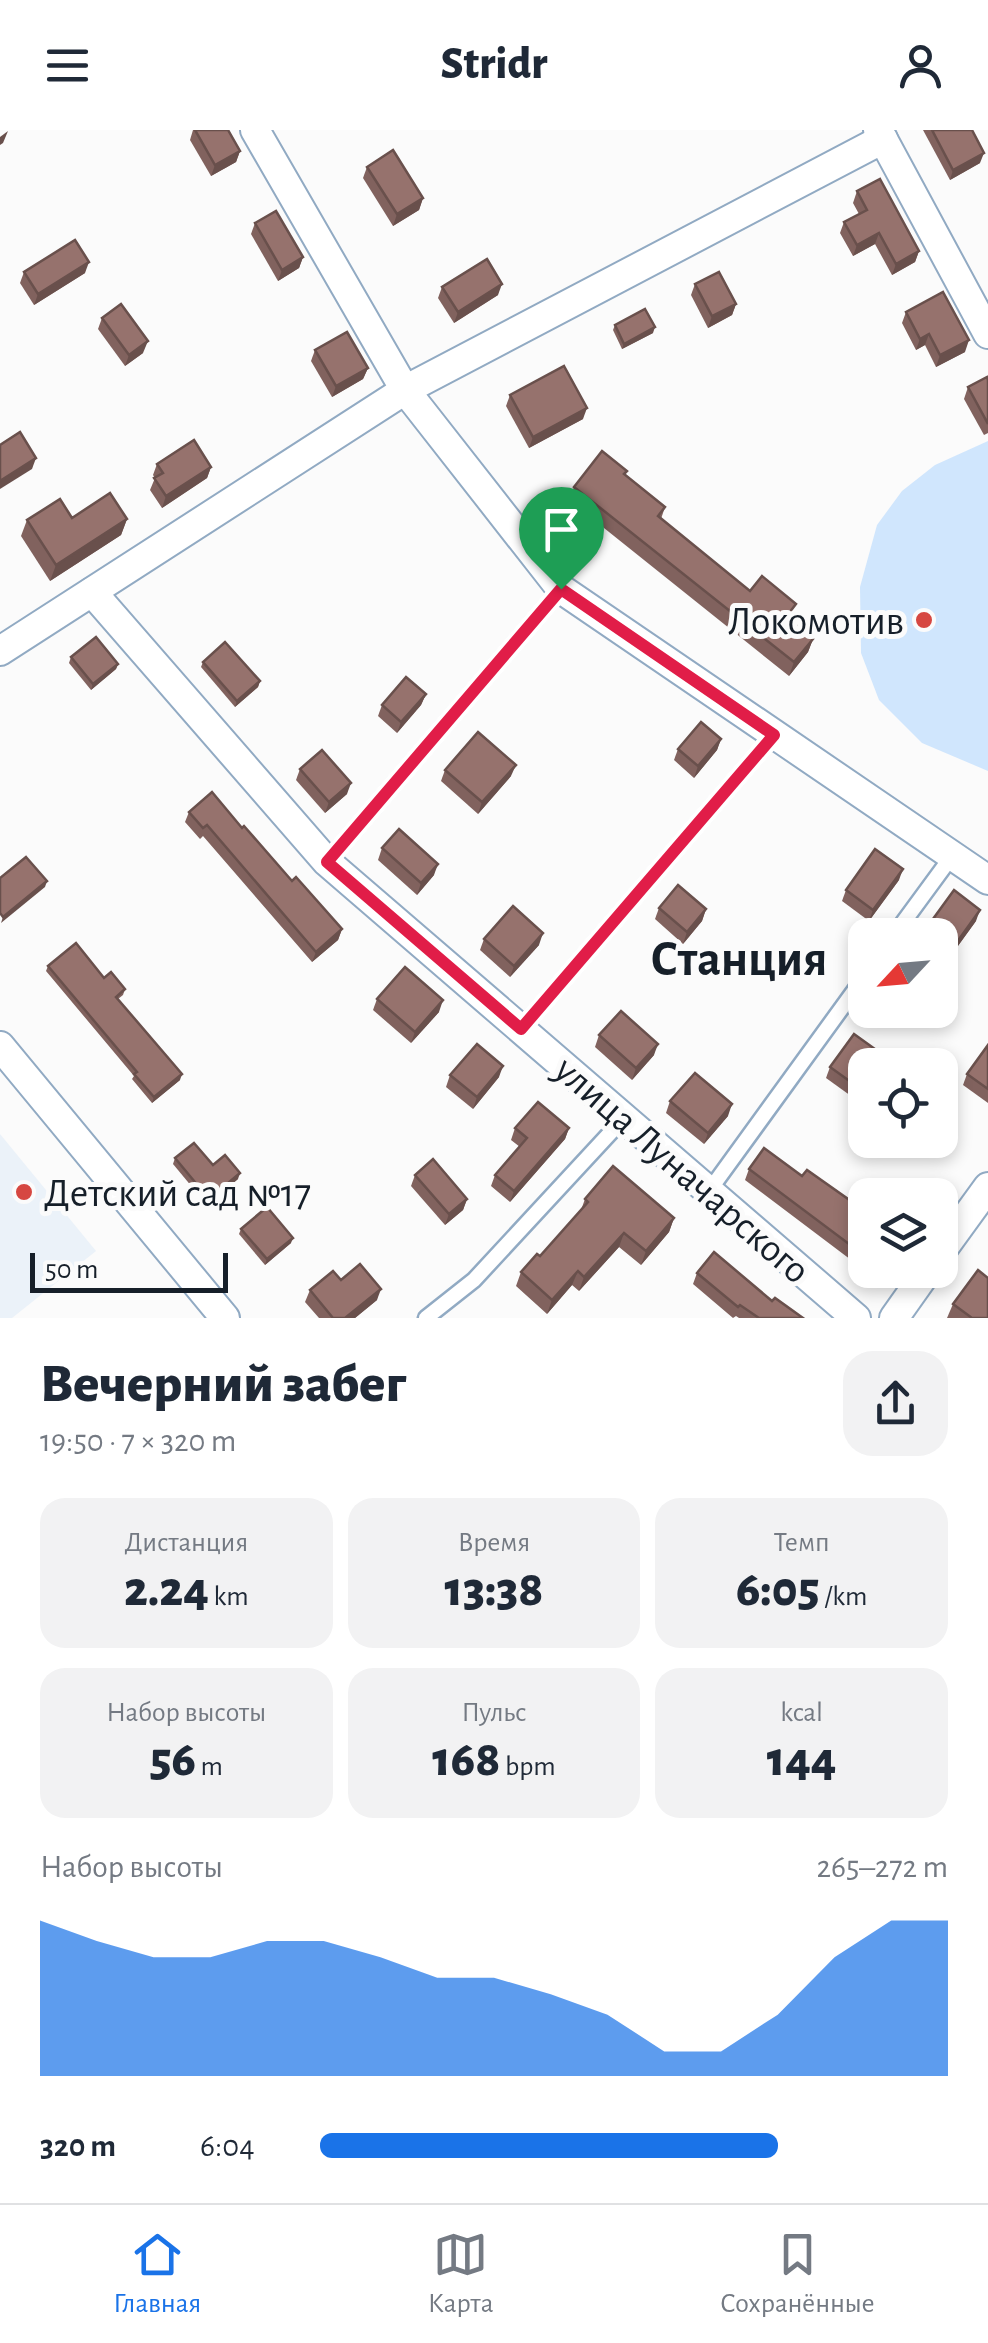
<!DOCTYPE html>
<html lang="ru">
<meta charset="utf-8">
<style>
body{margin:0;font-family:"Alegreya Sans",sans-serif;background:#f2f2f3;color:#1f2937;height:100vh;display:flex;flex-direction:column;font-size:38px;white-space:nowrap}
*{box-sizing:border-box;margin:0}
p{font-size:32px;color:#747a83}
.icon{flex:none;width:55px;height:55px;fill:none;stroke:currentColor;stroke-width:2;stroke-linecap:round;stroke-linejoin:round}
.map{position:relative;height:1188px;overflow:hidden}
.sheet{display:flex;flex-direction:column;background:#fff;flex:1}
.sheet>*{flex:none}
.needle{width:65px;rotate:244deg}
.tools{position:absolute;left:848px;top:788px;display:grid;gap:20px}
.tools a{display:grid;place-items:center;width:110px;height:110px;border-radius:20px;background:#fff;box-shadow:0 5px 15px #0003;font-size:50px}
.scale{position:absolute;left:30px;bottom:25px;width:198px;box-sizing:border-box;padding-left:10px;border:5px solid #161f29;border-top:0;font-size:28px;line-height:35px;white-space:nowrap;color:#161f29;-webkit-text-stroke:8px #fbfbfb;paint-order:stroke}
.pin{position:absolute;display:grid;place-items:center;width:85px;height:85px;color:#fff;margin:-102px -42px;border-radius:50% 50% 50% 0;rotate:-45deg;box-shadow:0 0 10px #0007}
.pin .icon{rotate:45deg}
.round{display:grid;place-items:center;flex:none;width:105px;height:105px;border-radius:30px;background:#f2f2f3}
.headline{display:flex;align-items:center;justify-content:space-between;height:170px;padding:0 40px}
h1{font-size:55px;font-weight:800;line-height:75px}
.figures{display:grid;grid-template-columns:repeat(3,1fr);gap:15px;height:170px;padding:10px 40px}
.figures div{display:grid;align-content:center;border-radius:25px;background:#f2f2f3;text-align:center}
.figures b{font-size:50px;font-weight:800}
.figures small{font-size:28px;font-weight:400}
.figures p{font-size:28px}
.chart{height:280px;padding:20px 40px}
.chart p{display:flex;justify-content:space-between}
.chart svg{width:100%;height:180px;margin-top:10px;fill:#1a73e8;opacity:.7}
ul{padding:0 40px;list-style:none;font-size:32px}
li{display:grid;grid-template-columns:160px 120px 1fr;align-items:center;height:75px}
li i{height:25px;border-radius:12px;background:#1a73e8}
header{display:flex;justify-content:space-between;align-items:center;height:130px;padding:0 40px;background:#fff;font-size:45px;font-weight:800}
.dock{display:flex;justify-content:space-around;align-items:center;height:140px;border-top:2px solid #e0e1e3;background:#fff;font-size:28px;color:#747a83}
.dock a{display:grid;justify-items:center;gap:5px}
.dock .selected{color:#1a73e8}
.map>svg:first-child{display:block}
.built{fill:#ebf2f9}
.green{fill:#d0e6fd}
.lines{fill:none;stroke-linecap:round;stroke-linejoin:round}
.lane-casing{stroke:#91aac3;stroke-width:19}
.street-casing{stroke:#91aac3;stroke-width:32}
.lane{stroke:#fff;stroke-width:14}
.street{stroke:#fff;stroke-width:28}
.wall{fill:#81625e}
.shaded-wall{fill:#69504c}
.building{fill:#96726d;stroke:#69504c;stroke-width:2.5}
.route-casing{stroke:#fff;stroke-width:20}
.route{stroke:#e11d48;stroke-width:12}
.poi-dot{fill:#d64741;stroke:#fbfbfb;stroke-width:4}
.labels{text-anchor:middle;stroke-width:10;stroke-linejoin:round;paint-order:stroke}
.poi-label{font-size:40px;fill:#161f29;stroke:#fbfbfb;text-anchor:end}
.street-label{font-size:40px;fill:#161f29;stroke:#fbfbfb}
.district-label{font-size:50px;font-weight:bold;fill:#161f29;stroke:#fbfbfb}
</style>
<header><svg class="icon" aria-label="menu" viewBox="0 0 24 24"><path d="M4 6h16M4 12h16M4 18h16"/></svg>Stridr<svg class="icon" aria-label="person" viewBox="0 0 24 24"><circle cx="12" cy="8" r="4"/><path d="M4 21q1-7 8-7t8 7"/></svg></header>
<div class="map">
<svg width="988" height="1188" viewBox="0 0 988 1188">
<rect width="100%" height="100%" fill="#fbfbfb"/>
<path class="built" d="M 0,1004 L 96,1121 L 12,1188 L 0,1188 Z"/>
<path class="green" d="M 988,311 L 988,641 L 922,613 L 879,570 L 861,523 L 860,457 L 877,395 L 902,361 L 935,335 Z"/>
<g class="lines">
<defs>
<g id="lane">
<path d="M 327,732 L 561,459"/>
<path d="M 894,805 L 952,726"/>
<path d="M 521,899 L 774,605"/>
<path d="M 709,1061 L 865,846"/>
<path d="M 426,1188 L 474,1150 L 624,988"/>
</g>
<g id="street">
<path d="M 255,0 L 405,260 L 561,459 L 988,750"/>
<path d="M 878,0 L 988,204"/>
<path d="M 92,462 L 327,732 L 856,1188"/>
<path d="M 0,521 L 405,260 L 883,9"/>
<path d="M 0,916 L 225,1188"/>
<path d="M 940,1123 L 988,1057"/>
<path d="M 894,1188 L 928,1140"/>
</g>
</defs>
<use href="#lane" class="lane-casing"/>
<use href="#street" class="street-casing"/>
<use href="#lane" class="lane"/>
<use href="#street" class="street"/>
</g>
<g class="wall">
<path d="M 193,0 L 228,0 L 240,21 L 236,32 L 211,46 L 190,10 Z"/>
<path d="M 923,0 L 972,0 L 980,33 L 950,50 Z"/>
<path d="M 367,37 L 423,68 L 419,80 L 393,96 L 363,48 Z"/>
<path d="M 857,61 L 919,121 L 915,132 L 892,145 L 875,114 L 853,126 L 840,103 L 844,92 L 859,84 L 853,73 Z"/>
<path d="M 255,93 L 303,127 L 299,138 L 278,151 L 251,104 Z"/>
<path d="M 24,142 L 85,143 L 34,175 L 20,153 Z"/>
<path d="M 695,154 L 736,174 L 732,185 L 708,198 L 691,165 Z"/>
<path d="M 442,157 L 498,165 L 454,193 L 438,168 Z"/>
<path d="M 906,182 L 965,222 L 936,237 L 925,215 L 916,220 L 902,193 Z"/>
<path d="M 102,188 L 143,223 L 125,236 L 98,199 Z"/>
<path d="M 615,195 L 653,203 L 622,219 L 613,200 Z"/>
<path d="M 315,220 L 368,238 L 363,249 L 332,267 L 311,231 Z"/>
<path d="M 988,250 L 988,303 L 984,305 L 964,269 L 968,257 Z"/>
<path d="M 510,265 L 583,289 L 529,318 L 506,276 Z"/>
<path d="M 157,334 L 211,337 L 207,348 L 162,378 L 150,360 L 155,348 L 153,345 Z"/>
<path d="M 627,341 L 625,345 L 665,377 L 661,389 L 750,461 L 791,488 L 789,490 L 813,509 L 808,522 L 789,546 L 569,370 L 574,357 Z"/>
<path d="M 72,388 L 127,389 L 121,405 L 50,451 L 21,406 L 27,390 Z"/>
<path d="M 71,527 L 118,534 L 116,539 L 91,560 L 69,533 Z"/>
<path d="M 203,532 L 260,551 L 258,557 L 235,577 L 201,537 Z"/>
<path d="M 426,564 L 421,575 L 397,603 L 378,586 L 382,575 Z"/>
<path d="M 721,609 L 717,620 L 694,648 L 674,630 L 678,619 Z"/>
<path d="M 300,639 L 347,664 L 325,683 L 296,650 Z"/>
<path d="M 445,640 L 511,646 L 478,684 L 441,651 Z"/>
<path d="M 189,682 L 242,698 L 292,751 L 342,799 L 338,810 L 312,832 L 203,706 L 200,709 L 185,692 Z"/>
<path d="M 382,718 L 434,745 L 417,765 L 378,730 Z"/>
<path d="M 899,750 L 869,791 L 842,771 L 846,760 Z"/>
<path d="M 659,778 L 706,779 L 702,791 L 683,814 L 655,789 Z"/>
<path d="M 976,791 L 947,831 L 940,825 L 940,805 L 923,805 L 925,800 Z"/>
<path d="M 484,809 L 539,815 L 510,847 L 480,820 Z"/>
<path d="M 48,836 L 104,848 L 125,859 L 123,865 L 118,869 L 180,950 L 152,973 L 132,949 L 134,946 L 46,841 Z"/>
<path d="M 377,869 L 439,882 L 411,913 L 373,880 Z"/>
<path d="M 599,905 L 654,925 L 632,950 L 595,917 Z"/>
<path d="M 988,915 L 988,973 L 963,955 L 967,944 Z"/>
<path d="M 865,935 L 865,947 L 851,966 L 826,948 L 830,937 Z"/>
<path d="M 450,945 L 499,947 L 473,979 L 446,957 Z"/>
<path d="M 670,971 L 728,986 L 704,1014 L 666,983 Z"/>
<path d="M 515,998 L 569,998 L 565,1009 L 510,1072 L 491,1056 L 495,1045 L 520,1017 L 511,1010 Z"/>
<path d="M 175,1028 L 213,1035 L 238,1049 L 207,1075 L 173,1034 Z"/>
<path d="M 749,1039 L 802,1046 L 865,1081 L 865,1140 L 887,1140 L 879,1151 L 745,1050 Z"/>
<path d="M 415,1045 L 467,1069 L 463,1080 L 445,1095 L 411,1056 Z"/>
<path d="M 585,1069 L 674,1088 L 669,1102 L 641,1135 L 619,1117 L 579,1161 L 572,1155 L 547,1184 L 516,1156 L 521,1142 L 540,1126 L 581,1080 Z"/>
<path d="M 241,1099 L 291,1113 L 265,1135 L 239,1104 Z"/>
<path d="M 697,1143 L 772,1171 L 803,1188 L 739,1188 L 736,1186 L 733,1188 L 693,1154 Z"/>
<path d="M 341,1150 L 377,1170 L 355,1188 L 319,1188 L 305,1172 L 310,1160 Z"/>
<path d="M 953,1174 L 988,1188 L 947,1188 Z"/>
</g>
<g class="shaded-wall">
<path d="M 8,1 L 3,13 L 0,15 L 0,7 Z"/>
<path d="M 240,21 L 236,32 L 211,46 L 215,35 Z"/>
<path d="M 984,23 L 980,33 L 950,50 L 953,40 Z"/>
<path d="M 423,68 L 419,80 L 393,96 L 397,84 Z"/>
<path d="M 879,103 L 875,114 L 853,126 L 857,115 Z"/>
<path d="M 919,121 L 915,132 L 892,145 L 896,134 Z"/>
<path d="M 303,127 L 299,138 L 278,151 L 282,140 Z"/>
<path d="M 89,132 L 85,143 L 34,175 L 38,164 Z"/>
<path d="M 502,154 L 498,165 L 454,193 L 458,182 Z"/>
<path d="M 736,174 L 732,185 L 708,198 L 712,186 Z"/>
<path d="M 655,197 L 653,203 L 622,219 L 624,214 Z"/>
<path d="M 929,204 L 925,215 L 916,220 L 920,209 Z"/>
<path d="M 969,210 L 965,222 L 936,237 L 940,225 Z"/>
<path d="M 148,211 L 143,223 L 125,236 L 129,225 Z"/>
<path d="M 368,238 L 363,249 L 332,267 L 336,256 Z"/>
<path d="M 587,278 L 583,289 L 529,318 L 533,307 Z"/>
<path d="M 36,328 L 32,339 L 0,359 L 0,351 Z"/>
<path d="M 211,337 L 207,348 L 162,378 L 166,366 Z"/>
<path d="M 127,389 L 121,405 L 50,451 L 56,435 Z"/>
<path d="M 813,509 L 808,522 L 789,546 L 794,532 Z"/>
<path d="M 118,534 L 116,539 L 91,560 L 93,554 Z"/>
<path d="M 260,551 L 258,557 L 235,577 L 237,571 Z"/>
<path d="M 426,564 L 421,575 L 397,603 L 401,592 Z"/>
<path d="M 721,609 L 717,620 L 694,648 L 698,636 Z"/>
<path d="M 516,635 L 511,646 L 478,684 L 482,672 Z"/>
<path d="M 351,653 L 347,664 L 325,683 L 329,672 Z"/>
<path d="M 438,734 L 434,745 L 417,765 L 421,753 Z"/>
<path d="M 903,739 L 899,750 L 869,791 L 873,780 Z"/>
<path d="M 47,751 L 45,757 L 1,793 L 3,787 Z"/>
<path d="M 706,779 L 702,791 L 683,814 L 687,802 Z"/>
<path d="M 980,780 L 976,791 L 947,831 L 952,819 Z"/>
<path d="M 342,799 L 338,810 L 312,832 L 316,822 Z"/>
<path d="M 543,803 L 539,815 L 510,847 L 514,836 Z"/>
<path d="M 443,870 L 439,882 L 411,913 L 415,902 Z"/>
<path d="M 658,914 L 654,925 L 632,950 L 636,938 Z"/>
<path d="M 503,936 L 499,947 L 473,979 L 477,967 Z"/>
<path d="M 865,941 L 865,947 L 851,966 L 855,955 Z"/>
<path d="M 182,944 L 180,950 L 152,973 L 154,967 Z"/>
<path d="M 732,974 L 728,986 L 704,1014 L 708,1003 Z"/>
<path d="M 569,998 L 565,1009 L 510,1072 L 514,1061 Z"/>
<path d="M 240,1043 L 238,1049 L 207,1075 L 209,1069 Z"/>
<path d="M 467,1069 L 463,1080 L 445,1095 L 449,1084 Z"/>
<path d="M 674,1088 L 669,1102 L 641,1135 L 646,1121 Z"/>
<path d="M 624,1103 L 619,1117 L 579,1161 L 584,1147 Z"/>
<path d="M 293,1108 L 291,1113 L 265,1135 L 267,1129 Z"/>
<path d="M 578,1141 L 572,1155 L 547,1184 L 552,1170 Z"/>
<path d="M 381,1159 L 377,1170 L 355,1188 L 345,1188 Z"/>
</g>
<g class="building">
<path d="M 195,0 L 228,0 L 240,21 L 215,35 Z"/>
<path d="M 932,0 L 972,0 L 984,23 L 953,40 Z"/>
<path d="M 393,20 L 423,68 L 397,84 L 367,37 Z"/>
<path d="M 880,49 L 919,121 L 896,134 L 879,103 L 857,115 L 844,92 L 867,80 L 857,61 Z"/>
<path d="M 276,81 L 303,127 L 282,140 L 255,93 Z"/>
<path d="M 75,110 L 89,132 L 38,164 L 24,142 Z"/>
<path d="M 487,129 L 502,154 L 458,182 L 442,157 Z"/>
<path d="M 719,142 L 736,174 L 712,186 L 695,154 Z"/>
<path d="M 943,162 L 969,210 L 940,225 L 929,204 L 920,209 L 906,182 Z"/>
<path d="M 121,174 L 148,211 L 129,225 L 102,188 Z"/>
<path d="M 645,179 L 655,197 L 624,214 L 615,195 Z"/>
<path d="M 347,202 L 368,238 L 336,256 L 315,220 Z"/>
<path d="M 564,236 L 587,278 L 533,307 L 510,265 Z"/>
<path d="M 987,247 L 988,250 L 988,294 L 968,257 Z"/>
<path d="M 20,302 L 36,328 L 0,351 L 0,315 Z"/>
<path d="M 194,310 L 211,337 L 166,366 L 154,348 L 163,343 L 157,334 Z"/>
<path d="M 602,321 L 627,341 L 624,344 L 665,377 L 658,386 L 750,461 L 762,446 L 796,474 L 786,487 L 813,509 L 794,532 L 574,357 Z"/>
<path d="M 110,363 L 127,389 L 56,435 L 27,390 L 60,369 L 72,388 Z"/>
<path d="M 96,507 L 118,534 L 93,554 L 71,527 Z"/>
<path d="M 225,512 L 260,551 L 237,571 L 203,532 Z"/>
<path d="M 406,547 L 426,564 L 401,592 L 382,575 Z"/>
<path d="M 701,592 L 721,609 L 698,636 L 678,619 Z"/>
<path d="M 478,602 L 516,635 L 482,672 L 445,640 Z"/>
<path d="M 322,620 L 351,653 L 329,672 L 300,639 Z"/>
<path d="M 212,662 L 242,698 L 244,696 L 292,751 L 296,747 L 342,799 L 316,822 L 207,695 L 203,698 L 189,682 Z"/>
<path d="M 399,699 L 438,734 L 421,753 L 382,718 Z"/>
<path d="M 875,719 L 903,739 L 873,780 L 846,760 Z"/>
<path d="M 26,727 L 47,751 L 3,787 L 0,783 L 0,748 Z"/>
<path d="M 678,755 L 706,779 L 687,802 L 659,778 Z"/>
<path d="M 954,760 L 980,780 L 952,819 L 940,811 L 940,805 L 932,805 L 925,800 Z"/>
<path d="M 513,776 L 543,803 L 514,836 L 484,809 Z"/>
<path d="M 76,813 L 104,848 L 111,842 L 125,859 L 116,867 L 182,944 L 154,967 L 134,944 L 137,942 L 48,836 Z"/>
<path d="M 405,837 L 443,870 L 415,902 L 377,869 Z"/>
<path d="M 621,881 L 658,914 L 636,938 L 599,905 Z"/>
<path d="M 854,904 L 879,922 L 869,935 L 865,935 L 865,941 L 855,955 L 830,937 Z"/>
<path d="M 477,914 L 503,936 L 477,967 L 450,945 Z"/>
<path d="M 988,915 L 988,959 L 967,944 Z"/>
<path d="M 695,943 L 732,974 L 708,1003 L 670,971 Z"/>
<path d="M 538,972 L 569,998 L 514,1061 L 495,1045 L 527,1008 L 515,998 Z"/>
<path d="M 194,1013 L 213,1035 L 225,1025 L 240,1043 L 209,1069 L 175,1028 Z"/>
<path d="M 764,1018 L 802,1046 L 807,1040 L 865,1081 L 865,1126 L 749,1039 Z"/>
<path d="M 433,1029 L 467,1069 L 449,1084 L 415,1045 Z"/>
<path d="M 613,1036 L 674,1088 L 646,1121 L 624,1103 L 584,1147 L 578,1141 L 552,1170 L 521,1142 L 537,1124 L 540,1126 L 588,1072 L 585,1069 Z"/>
<path d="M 267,1077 L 293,1108 L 267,1129 L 241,1099 Z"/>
<path d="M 714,1122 L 772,1171 L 775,1168 L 803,1188 L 759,1188 L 740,1175 L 738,1177 L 697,1143 Z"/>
<path d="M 360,1134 L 381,1159 L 345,1188 L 333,1188 L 310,1160 L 333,1141 L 341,1150 Z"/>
<path d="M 978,1140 L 988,1148 L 988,1188 L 972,1188 L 953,1174 Z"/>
</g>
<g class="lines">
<defs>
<path id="route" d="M 561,459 L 774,605 L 521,899 L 327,732 Z"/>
</defs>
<use href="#route" class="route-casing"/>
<use href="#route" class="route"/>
</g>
<g class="poi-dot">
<circle cx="924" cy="490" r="10"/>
<circle cx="24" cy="1062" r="10"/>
</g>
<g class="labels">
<g class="poi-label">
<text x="904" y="504">Локомотив</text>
<text x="44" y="1076" text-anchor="start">Детский сад №17</text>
</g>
<g class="street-label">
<text transform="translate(683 1039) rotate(41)" y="14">улица Луначарского</text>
</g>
<g class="district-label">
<text x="739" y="845">Станция</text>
</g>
</g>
</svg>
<div class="tools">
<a><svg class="needle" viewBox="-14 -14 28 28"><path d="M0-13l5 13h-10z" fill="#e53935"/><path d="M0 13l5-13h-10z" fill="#747a83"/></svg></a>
<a><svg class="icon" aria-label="locate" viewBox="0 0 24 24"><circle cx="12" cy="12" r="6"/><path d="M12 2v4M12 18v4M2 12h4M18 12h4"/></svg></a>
<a><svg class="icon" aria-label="layers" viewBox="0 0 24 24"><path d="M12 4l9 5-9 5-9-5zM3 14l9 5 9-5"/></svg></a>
</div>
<div class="scale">50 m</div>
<div class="pin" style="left:561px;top:459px;background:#1e9e55"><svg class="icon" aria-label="arrive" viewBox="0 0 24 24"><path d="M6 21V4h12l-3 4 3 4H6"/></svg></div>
</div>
<section class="sheet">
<div class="headline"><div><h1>Вечерний забег</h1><p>19:50 · 7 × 320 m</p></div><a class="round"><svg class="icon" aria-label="share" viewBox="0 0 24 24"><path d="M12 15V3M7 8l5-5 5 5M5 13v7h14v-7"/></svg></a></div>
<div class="figures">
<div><p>Дистанция</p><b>2.24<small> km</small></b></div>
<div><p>Время</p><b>13:38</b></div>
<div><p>Темп</p><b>6:05<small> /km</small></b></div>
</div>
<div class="figures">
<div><p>Набор высоты</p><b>56<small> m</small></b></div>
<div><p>Пульс</p><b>168<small> bpm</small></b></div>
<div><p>kcal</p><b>144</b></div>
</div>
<div class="chart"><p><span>Набор высоты</span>265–272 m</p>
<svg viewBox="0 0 160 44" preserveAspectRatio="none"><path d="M0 44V6L10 11L20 15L30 15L40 11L50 11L60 15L70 20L80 20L90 24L100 29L110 38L120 38L130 29L140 15L150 6L160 6V44z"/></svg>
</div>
<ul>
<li><b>320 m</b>6:04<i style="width:73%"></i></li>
</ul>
</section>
<nav class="dock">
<a class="selected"><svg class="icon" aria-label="home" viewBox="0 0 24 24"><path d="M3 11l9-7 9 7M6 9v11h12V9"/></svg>Главная</a>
<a><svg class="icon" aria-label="map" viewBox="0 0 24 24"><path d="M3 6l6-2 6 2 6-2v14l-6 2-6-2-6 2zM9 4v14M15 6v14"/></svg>Карта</a>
<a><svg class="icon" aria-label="saved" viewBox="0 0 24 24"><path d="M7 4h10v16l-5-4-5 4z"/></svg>Сохранённые</a>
</nav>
